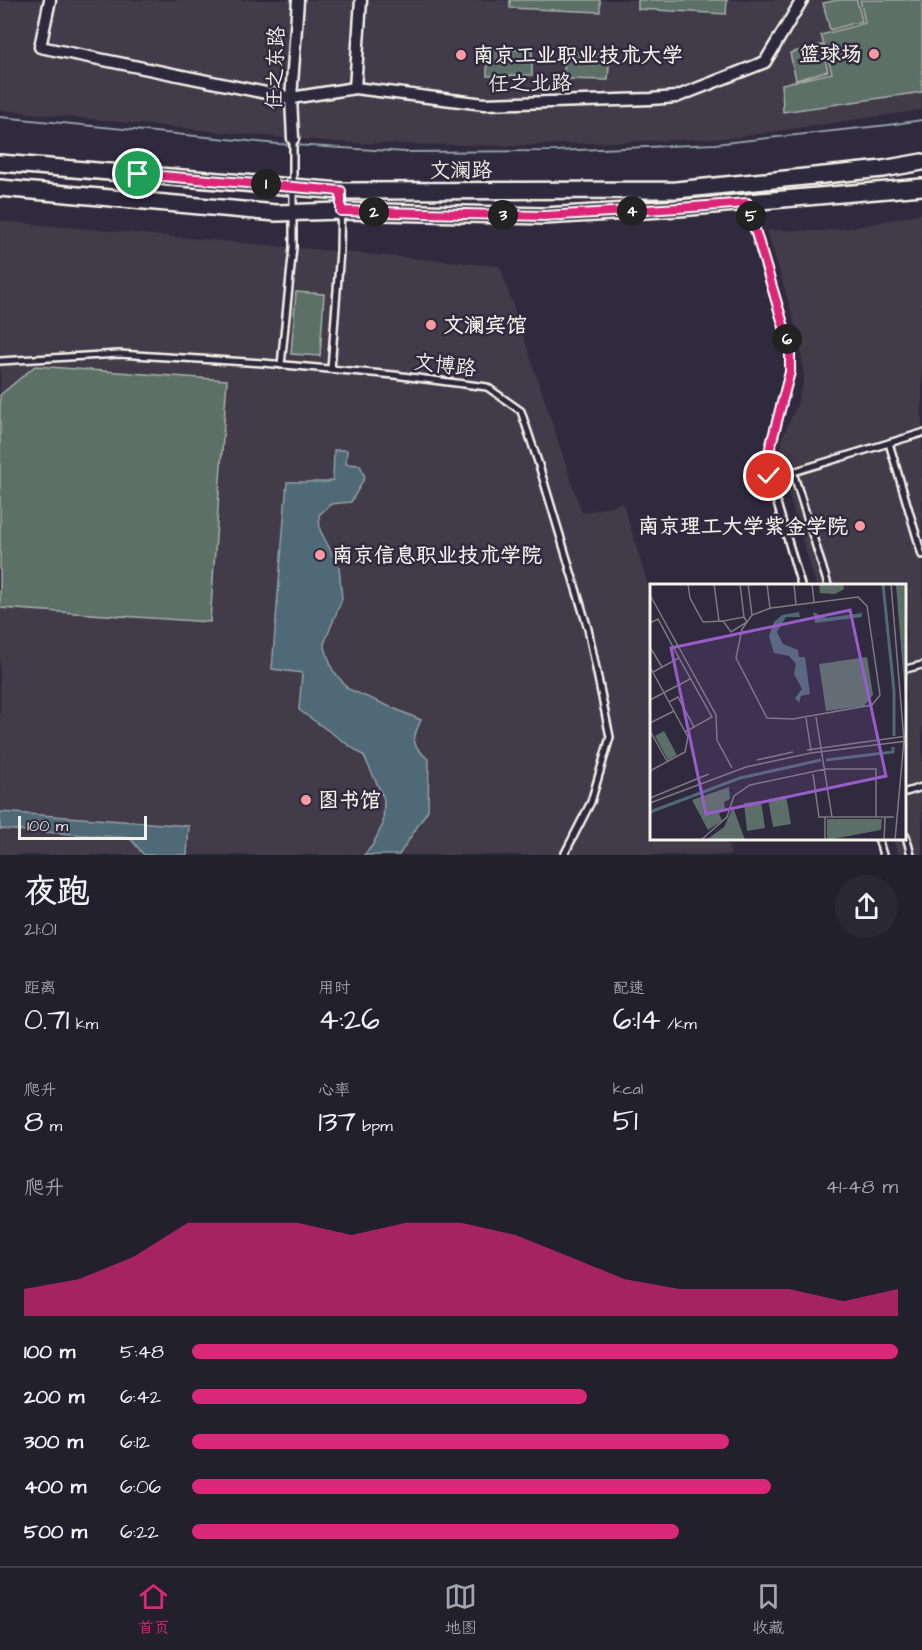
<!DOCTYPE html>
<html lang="zh">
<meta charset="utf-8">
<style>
body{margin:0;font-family:"Architects Daughter","LXGW WenKai TC",sans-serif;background:#2b2836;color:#f1f3f6;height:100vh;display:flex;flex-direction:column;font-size:22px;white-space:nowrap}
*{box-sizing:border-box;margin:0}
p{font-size:20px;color:#a3a3aa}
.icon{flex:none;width:33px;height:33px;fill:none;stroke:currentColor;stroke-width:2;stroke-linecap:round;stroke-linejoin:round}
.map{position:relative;height:855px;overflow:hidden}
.drawer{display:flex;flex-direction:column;background:#23202e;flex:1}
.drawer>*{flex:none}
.scale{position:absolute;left:18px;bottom:15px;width:129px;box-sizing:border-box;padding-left:6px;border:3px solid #f4f1e8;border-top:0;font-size:16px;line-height:21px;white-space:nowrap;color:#f4f1e8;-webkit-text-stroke:4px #2f2a3d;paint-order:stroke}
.pin{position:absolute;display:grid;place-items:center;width:51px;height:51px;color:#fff;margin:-26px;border:3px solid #fff;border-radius:50%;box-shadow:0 2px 6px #0007}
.km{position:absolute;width:30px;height:30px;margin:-15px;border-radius:50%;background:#222;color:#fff;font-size:16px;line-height:30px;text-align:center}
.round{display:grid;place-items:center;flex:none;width:63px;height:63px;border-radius:32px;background:#2b2836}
.headline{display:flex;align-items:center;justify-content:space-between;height:102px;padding:0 24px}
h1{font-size:33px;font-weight:600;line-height:45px}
.figures{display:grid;grid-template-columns:repeat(3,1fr);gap:9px;height:102px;padding:6px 24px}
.figures div{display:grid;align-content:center}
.figures b{font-size:30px;font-weight:600}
.figures small{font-size:16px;font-weight:400}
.figures p{font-size:16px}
.chart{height:168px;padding:12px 24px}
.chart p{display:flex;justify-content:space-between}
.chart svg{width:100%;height:108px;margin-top:6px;fill:#db2777;opacity:.7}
ul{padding:0 24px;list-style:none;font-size:20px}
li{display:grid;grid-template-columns:96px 72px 1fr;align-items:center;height:45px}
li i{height:15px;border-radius:8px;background:#db2777}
.tabs{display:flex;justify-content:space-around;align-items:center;height:84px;border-top:2px solid #403e4a;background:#23202e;font-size:16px;color:#a3a3aa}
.tabs a{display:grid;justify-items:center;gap:3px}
.tabs .active{color:#db2777}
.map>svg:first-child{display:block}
.built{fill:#433a48}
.green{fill:#5b6f68;stroke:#a8b0a8;stroke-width:1.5}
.water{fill:#506977;stroke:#929fa4;stroke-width:1.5}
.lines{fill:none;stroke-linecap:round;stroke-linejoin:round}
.stream{stroke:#929fa4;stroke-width:2}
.service-casing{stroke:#f4f1e8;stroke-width:10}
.minor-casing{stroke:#f4f1e8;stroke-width:15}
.secondary-casing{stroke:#f4f1e8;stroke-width:20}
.service{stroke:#2f2a3d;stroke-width:5}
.minor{stroke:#2f2a3d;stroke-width:10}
.secondary{stroke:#2f2a3d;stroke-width:15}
.route-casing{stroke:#fff;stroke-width:12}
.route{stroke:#db2777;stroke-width:8}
.poi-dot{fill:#ff9aa2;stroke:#2f2a3d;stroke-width:2}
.labels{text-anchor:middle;stroke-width:5;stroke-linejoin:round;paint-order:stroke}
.poi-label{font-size:21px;font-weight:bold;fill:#f4f1e8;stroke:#2f2a3d;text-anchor:start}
.street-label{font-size:21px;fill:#f4f1e8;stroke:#2f2a3d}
.inset-river{fill:none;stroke:#506977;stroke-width:3}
.inset-road{fill:none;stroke:#7e7a81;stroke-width:1.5}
.view{fill:#995dc9;fill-opacity:0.15;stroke:#995dc9;stroke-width:3}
.inset-edge{fill:none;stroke:#f4f1e8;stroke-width:3}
</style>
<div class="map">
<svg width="922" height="855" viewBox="0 0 922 855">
<rect width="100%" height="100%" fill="#2f2a3d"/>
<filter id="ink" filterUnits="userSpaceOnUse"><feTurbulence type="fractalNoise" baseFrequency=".0167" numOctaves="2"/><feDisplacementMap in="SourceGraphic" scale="12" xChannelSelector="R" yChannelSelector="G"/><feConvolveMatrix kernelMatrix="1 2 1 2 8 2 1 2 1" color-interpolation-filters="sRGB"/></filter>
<g filter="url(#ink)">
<g class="built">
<path d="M 0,0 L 922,0 L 922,110 L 730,138 L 508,146 L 351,143 L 250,135 L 0,110 Z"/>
<path d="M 922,213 L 922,855 L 898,855 L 893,839 L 906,838 L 906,585 L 816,585 L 780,467 L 782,438 L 796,407 L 804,379 L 800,341 L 767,230 L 822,231 L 863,226 Z"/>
<path d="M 0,221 L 500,266 L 582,513 L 623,503 L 652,598 L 652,838 L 726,839 L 731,855 L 0,855 Z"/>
</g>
<g class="green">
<path d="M 510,0 L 600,0 L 600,12 L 510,8 Z"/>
<path d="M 638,0 L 727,0 L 726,14 L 638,9 Z"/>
<path d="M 838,0 L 857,0 L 862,21 L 830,30 L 823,3 Z"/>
<path d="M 860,0 L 922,0 L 922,92 L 783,112 L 782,84 L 832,73 L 821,35 L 865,23 Z"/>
<path d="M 822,45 L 828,71 L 796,80 L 790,53 Z"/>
<path d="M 487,48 L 532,51 L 532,75 L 487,76 Z"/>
<path d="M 566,51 L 610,52 L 608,80 L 563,79 Z"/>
<path d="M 296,292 L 324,294 L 320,356 L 291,354 Z"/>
<path d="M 35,366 L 227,380 L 210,622 L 0,608 L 0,395 Z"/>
</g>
<g class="water">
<path d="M 334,450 L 347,450 L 346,464 L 360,465 L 365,477 L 351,502 L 331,504 L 319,515 L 320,530 L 339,567 L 342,599 L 324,644 L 332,669 L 348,689 L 421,720 C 411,741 411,744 429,760 L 428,810 L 399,855 L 364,855 L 372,846 L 383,824 L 384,799 L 364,756 L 299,710 L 302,673 L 272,669 L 287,482 L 327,482 L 333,480 Z"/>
<path d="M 0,812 L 189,826 L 187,855 L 144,855 L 130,838 L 0,829 Z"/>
</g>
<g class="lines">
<path class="stream" d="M 0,117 L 278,144 L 406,152 L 555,151 L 715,144 L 888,125 L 922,120"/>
<defs>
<g id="service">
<path d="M 747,204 L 787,337 L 790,353 L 790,372 L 769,452 L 769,476 L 801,585"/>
<path d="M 0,361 L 119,354 L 263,363 L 394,375 L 487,387 L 521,411 L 538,462 L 588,629 L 610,737 L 591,802 L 564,855"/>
<path d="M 281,365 L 293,247 L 293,139"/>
<path d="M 331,369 L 340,251 L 341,191"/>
<path d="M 889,443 L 922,555"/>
<path d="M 828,585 L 793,472 L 922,433"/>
<path d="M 906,669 L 922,665"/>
<path d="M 906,792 L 922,787"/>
<path d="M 906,836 L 911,855"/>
<path d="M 878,838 L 883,855"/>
</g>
<g id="minor">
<path d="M 50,0 L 40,47 L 291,98 L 355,88 L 484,104 L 651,99 L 676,97 L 765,62 L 802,0"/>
<path d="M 355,88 L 361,0"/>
<path d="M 293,139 L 291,98 L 298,0"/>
</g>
<g id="secondary">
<path d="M 0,163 L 341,191 L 676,190 L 883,169 L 922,162"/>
<path d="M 0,188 L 276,213 L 341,211 L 544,216 L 679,208 L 922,187"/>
</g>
</defs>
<use href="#service" class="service-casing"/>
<use href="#minor" class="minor-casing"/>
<use href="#secondary" class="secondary-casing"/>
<use href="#service" class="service"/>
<use href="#minor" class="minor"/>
<use href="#secondary" class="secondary"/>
</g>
</g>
<g class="lines" filter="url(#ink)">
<defs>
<path id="route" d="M 138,174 L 341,191 L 341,211 L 544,216 L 679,208 L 747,203 L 787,337 L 790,353 L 790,372 L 769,452 L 769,476"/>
</defs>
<use href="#route" class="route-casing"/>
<use href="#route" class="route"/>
</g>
<g class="poi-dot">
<circle cx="874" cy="54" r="6"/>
<circle cx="461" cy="55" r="6"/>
<circle cx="431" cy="325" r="6"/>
<circle cx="860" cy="526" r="6"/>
<circle cx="320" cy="555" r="6"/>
<circle cx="306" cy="800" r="6"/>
</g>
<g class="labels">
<g class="poi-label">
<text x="862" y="61" text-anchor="end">篮球场</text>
<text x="473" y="62">南京工业职业技术大学</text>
<text x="443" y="332">文澜宾馆</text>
<text x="848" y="533" text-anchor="end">南京理工大学紫金学院</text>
<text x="332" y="562">南京信息职业技术学院</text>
<text x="318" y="807">图书馆</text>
</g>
<g class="street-label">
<text transform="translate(275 68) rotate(-88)" y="7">任之东路</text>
<text transform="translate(530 83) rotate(-1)" y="7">任之北路</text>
<text x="461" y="177">文澜路</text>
<text transform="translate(445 365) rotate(7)" y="7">文博路</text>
</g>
</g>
<g transform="translate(650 584)">
<rect width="256" height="256" fill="#2f2a3d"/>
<path d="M 193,0 L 194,5 L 185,10 L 170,9 L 169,0 ZM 256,0 L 256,125 L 246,1 ZM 217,73 L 223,111 L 214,122 L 176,127 L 169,80 ZM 14,147 L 27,171 L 18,176 L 5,152 ZM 79,203 L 80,215 L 74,218 L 75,226 L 69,229 L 72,237 L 58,246 L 42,216 ZM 136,212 L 141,240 L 123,243 L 118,215 ZM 111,217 L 115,244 L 97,247 L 94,219 ZM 83,223 L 95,256 L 56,256 L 74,243 ZM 177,235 L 232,235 L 231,246 L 177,256 Z" fill="#5b6f68"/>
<path d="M 149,28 L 150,33 L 136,33 L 127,48 L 133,60 L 148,66 L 149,73 L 155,73 L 160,110 L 151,112 L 149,119 L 145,114 L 152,105 L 144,90 L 146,80 L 139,72 L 124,69 L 119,52 L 124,38 L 132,31 ZM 163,28 L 176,34 L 212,29 L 212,33 L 165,39 Z" fill="#506977"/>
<path class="inset-river" d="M 233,0 L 244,107 L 244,152M 176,176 L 243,168 L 243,163M 0,228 L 90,194 L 171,176"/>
<path class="inset-road" d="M 38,0 L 40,14 L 53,38 L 73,37M 64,0 L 69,37M 90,0 L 94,33M 98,0 L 102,31M 117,0 L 120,24M 144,0 L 146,21M 162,0 L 164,18M 241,0 L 254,156 L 245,256M 0,11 L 66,131 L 67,156 L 82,184M 208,13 L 217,22 L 230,111 L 222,121 L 143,135 L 117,134 L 86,74 L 92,45 L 102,31 L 121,24 ZM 94,33 L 97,38 L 81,48 L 73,37 ZM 0,39 L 8,35 L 29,74 L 3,88M 0,63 L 12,83M 29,74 L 62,133 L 35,148M 0,83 L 38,153 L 35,168 L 0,187M 0,116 L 40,95M 19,118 L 28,113 L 44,143M 166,133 L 182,233 L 244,233M 156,134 L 161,167M 0,139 L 24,127M 0,147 L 17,177M 157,166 L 257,152M 107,176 L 143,168M 163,190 L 169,233 L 182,233M 0,214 L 59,190M 0,219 L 96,183 L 161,169 L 257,157M 51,256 L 77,233 L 84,212 L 100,201 L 175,185 L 226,185 L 226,233M 175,256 L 175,233M 234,256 L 235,233"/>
<path class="view" d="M 200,26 L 236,192 L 56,230 L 21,64 Z"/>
<rect width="256" height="256" class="inset-edge"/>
</g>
</svg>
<div class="scale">100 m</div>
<div class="pin" style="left:138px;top:174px;background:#1e9e55"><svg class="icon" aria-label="arrive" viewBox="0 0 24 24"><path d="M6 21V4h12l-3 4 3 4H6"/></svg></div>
<div class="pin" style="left:769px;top:476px;background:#d93025"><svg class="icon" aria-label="check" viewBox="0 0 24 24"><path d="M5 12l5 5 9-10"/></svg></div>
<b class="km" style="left:266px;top:184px">1</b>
<b class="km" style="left:374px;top:212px">2</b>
<b class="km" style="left:503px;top:215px">3</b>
<b class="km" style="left:632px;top:211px">4</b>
<b class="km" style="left:751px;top:216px">5</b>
<b class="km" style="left:787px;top:339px">6</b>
</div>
<section class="drawer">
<div class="headline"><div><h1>夜跑</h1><p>21:01</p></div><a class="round"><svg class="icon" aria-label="share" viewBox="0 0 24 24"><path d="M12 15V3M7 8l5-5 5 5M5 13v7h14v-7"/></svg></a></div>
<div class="figures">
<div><p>距离</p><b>0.71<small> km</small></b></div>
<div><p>用时</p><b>4:26</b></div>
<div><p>配速</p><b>6:14<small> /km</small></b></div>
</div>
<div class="figures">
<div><p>爬升</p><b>8<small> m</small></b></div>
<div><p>心率</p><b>137<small> bpm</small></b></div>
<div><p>kcal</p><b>51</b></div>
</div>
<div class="chart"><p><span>爬升</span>41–48 m</p>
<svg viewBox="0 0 160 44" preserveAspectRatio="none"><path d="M0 44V33L10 29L20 20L30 6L40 6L50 6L60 11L70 6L80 6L90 11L100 20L110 29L120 33L130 33L140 33L150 38L160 33V44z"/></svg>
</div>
<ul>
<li><b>100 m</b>5:48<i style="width:100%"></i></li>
<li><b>200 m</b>6:42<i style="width:56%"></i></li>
<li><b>300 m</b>6:12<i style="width:76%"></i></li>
<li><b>400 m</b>6:06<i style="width:82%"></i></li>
<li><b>500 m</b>6:22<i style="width:69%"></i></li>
</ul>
</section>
<nav class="tabs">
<a class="active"><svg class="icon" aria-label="home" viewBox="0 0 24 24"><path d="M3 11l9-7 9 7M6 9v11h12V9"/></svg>首页</a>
<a><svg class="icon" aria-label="map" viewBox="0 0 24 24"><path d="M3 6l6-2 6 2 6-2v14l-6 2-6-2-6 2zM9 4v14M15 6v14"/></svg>地图</a>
<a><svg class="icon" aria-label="saved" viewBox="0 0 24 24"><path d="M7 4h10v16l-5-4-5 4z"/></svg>收藏</a>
</nav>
